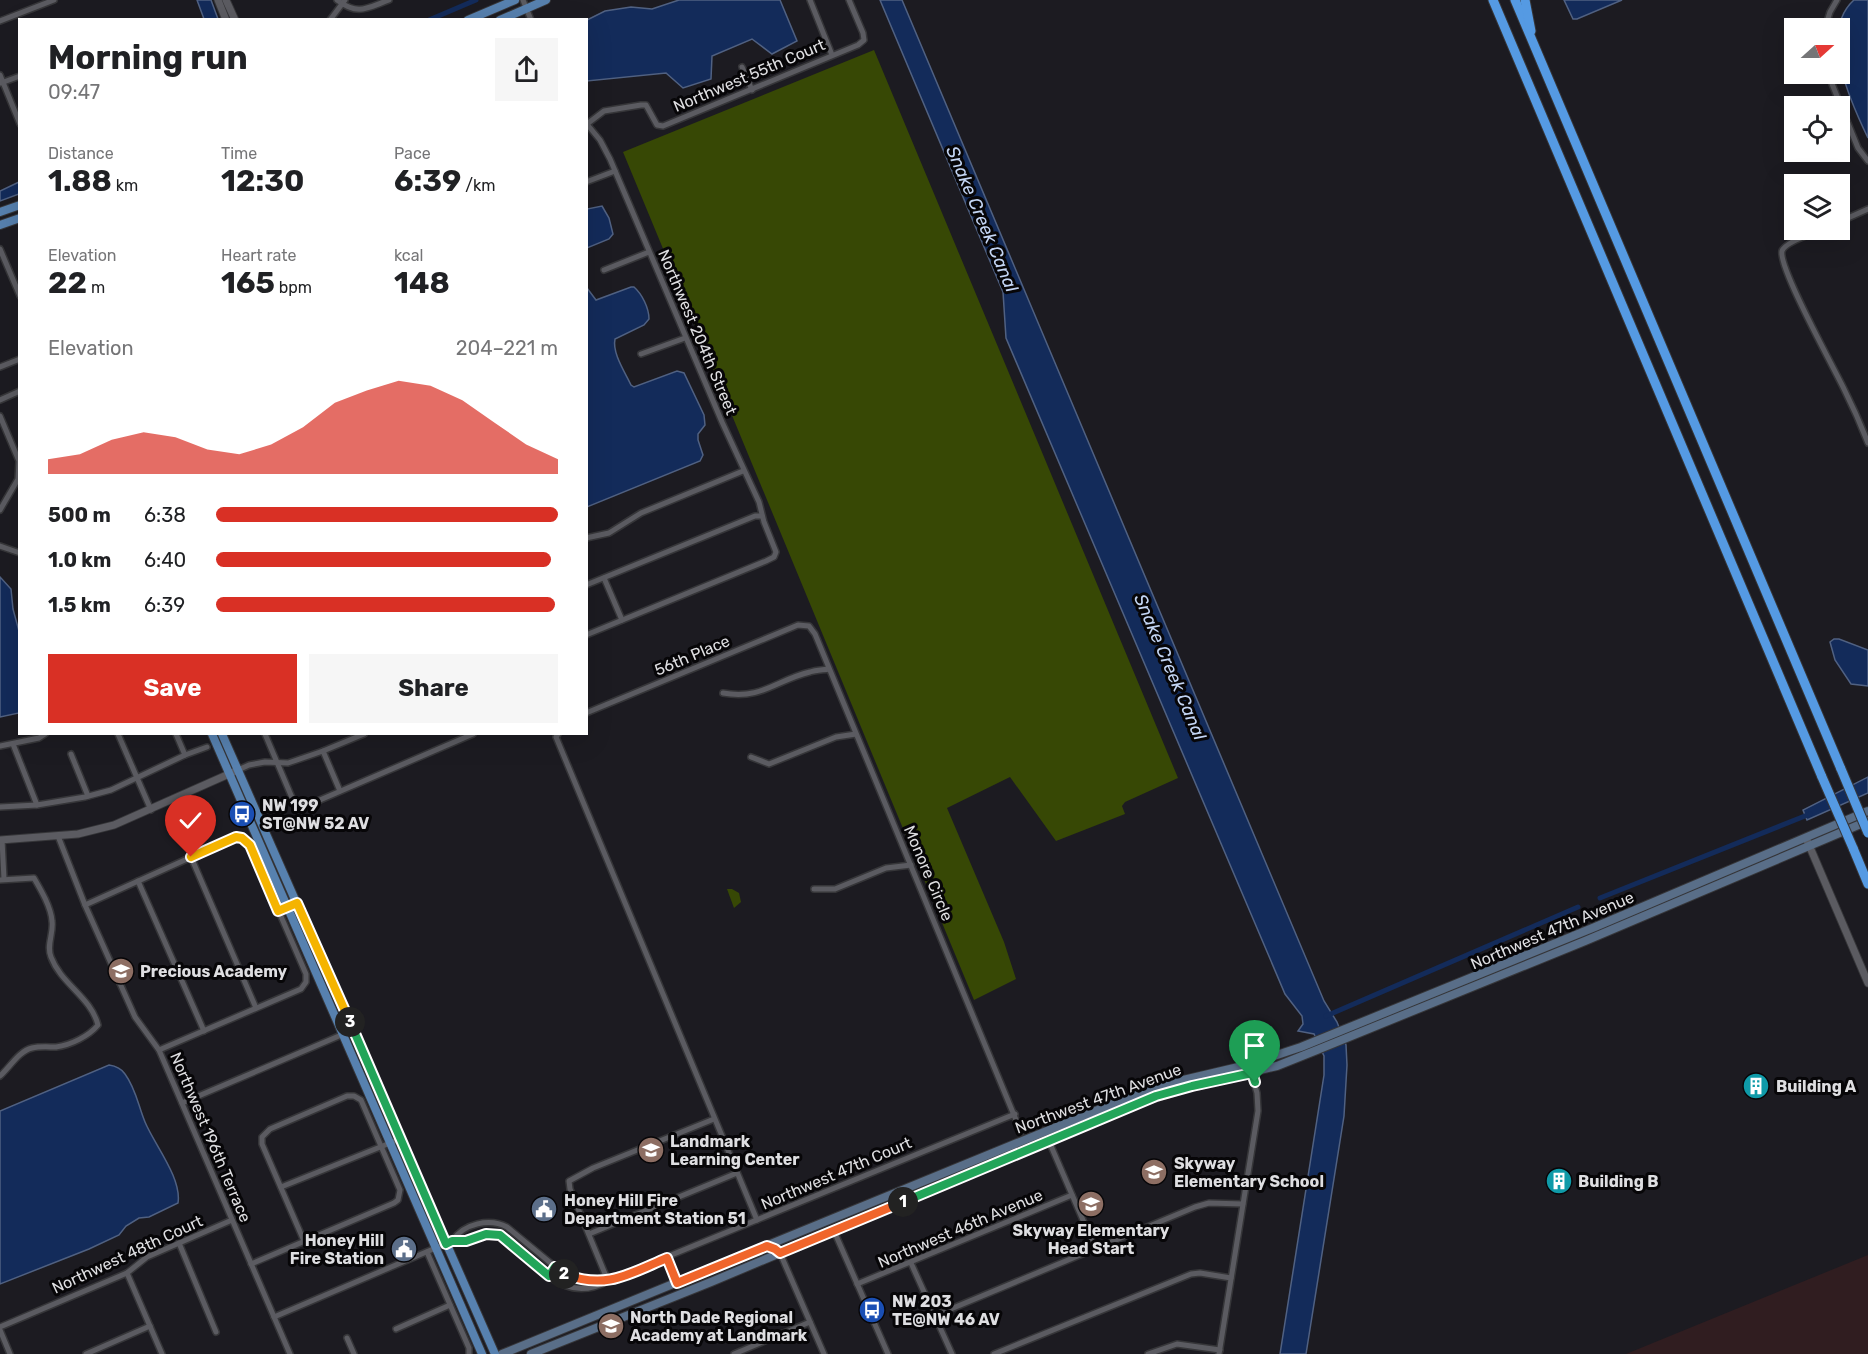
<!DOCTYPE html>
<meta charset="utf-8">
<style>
body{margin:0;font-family:Rubik,sans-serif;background:#f6f6f6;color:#202124;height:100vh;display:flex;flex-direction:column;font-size:22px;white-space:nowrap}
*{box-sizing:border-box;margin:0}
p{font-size:20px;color:#757577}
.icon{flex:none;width:33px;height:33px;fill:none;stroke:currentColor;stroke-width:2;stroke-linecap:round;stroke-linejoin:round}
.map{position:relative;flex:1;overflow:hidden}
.panel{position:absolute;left:18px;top:18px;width:570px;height:717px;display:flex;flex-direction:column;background:#fff;border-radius:0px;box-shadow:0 6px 24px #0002}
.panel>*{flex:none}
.needle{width:39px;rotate:69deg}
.buttons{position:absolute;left:1784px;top:18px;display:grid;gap:12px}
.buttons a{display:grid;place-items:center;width:66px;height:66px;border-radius:0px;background:#fff;box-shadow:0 6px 24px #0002;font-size:30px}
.pin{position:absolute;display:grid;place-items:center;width:51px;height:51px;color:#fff;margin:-62px -26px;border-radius:50% 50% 50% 0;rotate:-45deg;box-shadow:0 0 6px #0007}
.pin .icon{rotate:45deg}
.km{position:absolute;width:30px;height:30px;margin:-15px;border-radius:50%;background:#222;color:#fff;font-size:16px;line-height:30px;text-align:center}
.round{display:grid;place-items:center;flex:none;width:63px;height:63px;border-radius:0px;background:#f6f6f6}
.overview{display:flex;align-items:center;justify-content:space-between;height:102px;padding:0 30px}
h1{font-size:33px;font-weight:700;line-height:45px}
.figures{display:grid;grid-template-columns:repeat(3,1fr);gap:9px;height:102px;padding:6px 30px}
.figures div{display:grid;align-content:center}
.figures b{font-size:30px;font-weight:700}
.figures small{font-size:16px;font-weight:400}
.figures p{font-size:16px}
.chart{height:168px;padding:12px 30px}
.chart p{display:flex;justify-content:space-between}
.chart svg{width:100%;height:108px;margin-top:6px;fill:#d93025;opacity:.7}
.primary-button{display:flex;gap:12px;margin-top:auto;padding:12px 30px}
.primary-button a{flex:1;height:69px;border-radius:0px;background:#d93025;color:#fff;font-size:24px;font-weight:700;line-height:69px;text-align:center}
.primary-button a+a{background:#f6f6f6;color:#202124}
ul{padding:0 30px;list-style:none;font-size:20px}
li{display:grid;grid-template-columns:96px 72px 1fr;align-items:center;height:45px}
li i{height:15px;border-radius:8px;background:#d93025}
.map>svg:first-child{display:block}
.industrial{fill:#301d20}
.green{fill:#374805}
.water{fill:#132b5a;stroke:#506182;stroke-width:1.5}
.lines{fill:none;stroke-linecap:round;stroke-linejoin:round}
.canal{stroke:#132b5a;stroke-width:5}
.minor-casing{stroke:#363639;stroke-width:8}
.tertiary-casing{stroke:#363639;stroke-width:9}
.secondary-casing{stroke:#363639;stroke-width:10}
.primary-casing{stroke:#363639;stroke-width:10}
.motorway-casing{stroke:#363639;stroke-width:11}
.minor{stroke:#5b5b61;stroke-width:5}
.tertiary{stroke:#5b5b61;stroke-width:7}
.secondary{stroke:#596e88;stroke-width:8}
.primary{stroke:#5781af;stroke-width:8}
.motorway{stroke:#559ae3;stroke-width:9}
.motorway-bridge-casing{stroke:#363639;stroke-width:11;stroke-linecap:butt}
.motorway-bridge{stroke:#559ae3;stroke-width:9}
.split-1-casing{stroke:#fff;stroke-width:12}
.split-2-casing{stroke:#fff;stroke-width:12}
.split-3-casing{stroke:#fff;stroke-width:12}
.split-4-casing{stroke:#fff;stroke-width:12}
.split-1{stroke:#22a559;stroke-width:8}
.split-2{stroke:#f0652b;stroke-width:8}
.split-3{stroke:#22a559;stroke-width:8}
.split-4{stroke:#f5b400;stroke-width:8}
.labels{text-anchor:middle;stroke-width:6;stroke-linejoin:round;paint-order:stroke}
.street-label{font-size:16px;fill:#dedee1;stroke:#070608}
.poi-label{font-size:16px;font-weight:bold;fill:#dedee1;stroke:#070608;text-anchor:start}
.water-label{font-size:18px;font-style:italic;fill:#c3d5f4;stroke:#070608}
</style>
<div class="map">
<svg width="1868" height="1354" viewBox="0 0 1868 1354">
<rect width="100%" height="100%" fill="#1c1b21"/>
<path class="industrial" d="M 1868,1255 L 1868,1354 L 1626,1354 Z"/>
<g class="green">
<path d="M 874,50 L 1178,778 L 1125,802 L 1122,806 L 1125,814 L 1056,841 L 1010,777 L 947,808 L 1004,942 L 1016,979 L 974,1000 L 623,152 Z"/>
<path d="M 727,889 L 732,889 L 739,893 L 741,902 L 734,908 Z"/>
</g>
<g class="water">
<path d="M 197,0 L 211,0 L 218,19 L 204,19 Z"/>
<path d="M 679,0 L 780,0 L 797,41 L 772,54 L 752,39 L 712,56 L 711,79 L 683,88 L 666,73 L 587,81 L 587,20 L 605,11 L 631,7 L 652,9 Z"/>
<path d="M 880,0 L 902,0 L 1324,1001 L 1337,1022 L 1346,1045 L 1347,1065 L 1344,1116 L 1306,1354 L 1280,1354 L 1324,1075 L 1324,1056 L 1314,1034 L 1298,1031 L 1303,1024 L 1302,1016 L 1285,994 L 1006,338 L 1003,292 Z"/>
<path d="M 1564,0 L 1622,0 L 1577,19 L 1573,19 Z"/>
<path d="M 1854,0 L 1868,0 L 1868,138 C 1851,103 1818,32 1854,0 Z"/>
<path d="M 19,182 L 19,194 L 0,201 L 0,191 Z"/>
<path d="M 602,206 L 609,218 L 613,234 L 609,239 L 587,248 L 587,209 Z"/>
<path d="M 631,287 L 634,287 C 642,294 649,308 649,319 L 644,325 L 615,339 C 612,353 625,372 631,385 L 634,387 L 677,371 L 684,373 L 704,415 L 705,425 L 698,434 L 698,440 L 703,455 L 700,461 L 587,507 L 587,288 L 596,300 Z"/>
<path d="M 0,577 L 11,589 L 13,609 L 19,631 L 19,713 L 0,717 Z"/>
<path d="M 1834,639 L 1839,639 L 1868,650 L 1868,686 L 1851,684 L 1835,660 L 1830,642 Z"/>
<path d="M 1868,777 L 1868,793 L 1807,820 L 1803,810 Z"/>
<path d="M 109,1065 C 116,1066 121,1068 125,1074 C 136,1089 138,1105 145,1122 C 154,1144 182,1178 178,1203 L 149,1217 L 139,1218 L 126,1226 L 119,1235 L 89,1249 L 0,1284 L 0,1111 Z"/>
</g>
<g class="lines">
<g class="canal">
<path d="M 429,20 L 476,0"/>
<path d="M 1600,898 L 1810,814"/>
<path d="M 1326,1016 L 1578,907"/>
</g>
<defs>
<g id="minor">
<path d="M 337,0 C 358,16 367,8 389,0"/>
<path d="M 523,0 L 531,20"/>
<path d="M 810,0 L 832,55"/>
<path d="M 330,20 L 345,0"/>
<path d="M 0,21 L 54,0"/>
<path d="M 1825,28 L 1830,12 L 1837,0"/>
<path d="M 742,67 L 752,90"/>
<path d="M 1828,74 L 1858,148 L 1868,161"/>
<path d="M 0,75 L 20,124"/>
<path d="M 1,83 L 20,76"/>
<path d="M 586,123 L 600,140 L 610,159 L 722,422 L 759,502 L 764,522 L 776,552 L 774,557 L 766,561 L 586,635"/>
<path d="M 587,124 L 604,111 L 641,105 L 646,105 L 657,125 L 663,126 L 858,45 L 864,40 L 863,33 L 849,0"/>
<path d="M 586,182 L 615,171"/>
<path d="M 1839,222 L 1868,209"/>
<path d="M 1822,230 C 1813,233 1785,242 1782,251 C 1778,267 1834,368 1844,389 C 1853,407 1861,425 1868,443"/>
<path d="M 0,249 L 20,296"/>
<path d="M 604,270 L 649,252"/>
<path d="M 641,354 L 685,338"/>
<path d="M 0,367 L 20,359"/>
<path d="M 0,400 L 20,391"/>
<path d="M 0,416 L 19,461 L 18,479 L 0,510"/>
<path d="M 586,538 L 609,533 L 641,513 L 743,471"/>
<path d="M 0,546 L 20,553"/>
<path d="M 604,578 L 622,620"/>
<path d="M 586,585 L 755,516 L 762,516"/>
<path d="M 723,693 C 762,700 776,680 810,672 C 816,670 823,670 829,669"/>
<path d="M 586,713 L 798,625 L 809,626 L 815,634 L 1021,1132"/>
<path d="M 118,734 L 151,810"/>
<path d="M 176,734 L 185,755"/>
<path d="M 265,734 L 293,800 L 297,805 L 306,806 L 473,734"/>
<path d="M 558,734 L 556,737 L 757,1220"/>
<path d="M 13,744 L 37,805"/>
<path d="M 0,746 L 39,738 L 45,734"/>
<path d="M 323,751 L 340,791"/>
<path d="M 71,754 L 88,796"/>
<path d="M 751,757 L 769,764 L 836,737 L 856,734"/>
<path d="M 238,770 L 249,765 L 265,762 L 288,763 L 323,751 L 364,734"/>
<path d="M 0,807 L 37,805 L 85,797 L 111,790 L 185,755 L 207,747"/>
<path d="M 58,836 L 85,905 L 135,1017 L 159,1050 L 290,1354"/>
<path d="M 2,840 L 4,879"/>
<path d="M 191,857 L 256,1008"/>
<path d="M 0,880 L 34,878 C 41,890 51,907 52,921 C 54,933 46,945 51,957 C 61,984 91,997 98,1025 C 89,1036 71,1045 56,1047 C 49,1047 40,1046 32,1048 C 19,1051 10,1067 0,1076"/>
<path d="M 138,881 L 204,1031"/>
<path d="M 814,889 L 835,889 L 886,868 L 911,865"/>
<path d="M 85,905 L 236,837 L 242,838 L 250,845 L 306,974 L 306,982 L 301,989 L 159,1050"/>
<path d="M 182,1103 L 353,1030"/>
<path d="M 1048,1139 L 1095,1248"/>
<path d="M 281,1187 L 400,1139"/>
<path d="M 834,1231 L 888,1354"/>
<path d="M 589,1234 L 737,1173"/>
<path d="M 452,1241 C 468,1244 482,1230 497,1235 C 505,1237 511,1243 516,1248 C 546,1273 568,1303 608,1281 L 1015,1114"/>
<path d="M 179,1243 L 216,1332"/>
<path d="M 427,1252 L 469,1348 L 469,1354"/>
<path d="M 780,1253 L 824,1354"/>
<path d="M 667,1258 L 677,1283"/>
<path d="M 911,1263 L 952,1354"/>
<path d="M 251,1264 L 394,1203 L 398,1200 L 400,1190 L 361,1100 L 354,1096 L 347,1096 L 270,1129 L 262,1137 L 262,1144 L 304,1241"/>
<path d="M 127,1273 L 162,1354"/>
<path d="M 608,1281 L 570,1189 L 569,1181 L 593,1168 L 714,1119"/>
<path d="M 857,1284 L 1072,1195"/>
<path d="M 934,1316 L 1195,1207 L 1209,1203 L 1243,1204"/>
<path d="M 274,1317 L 452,1241 C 464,1223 490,1218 507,1227 L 564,1274 L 575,1278 L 606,1281"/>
<path d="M 0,1327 L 127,1273 L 147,1257 L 232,1220"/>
<path d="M 396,1329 L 450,1305"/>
<path d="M 0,1330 L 10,1354"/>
<path d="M 347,1338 L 354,1354"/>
<path d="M 86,1354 L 150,1326"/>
<path d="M 734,1354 L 810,1322"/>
<path d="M 994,1354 L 1191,1274 L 1200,1273 L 1231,1278"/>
<path d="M 1148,1354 L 1177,1344 L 1220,1350"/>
<path d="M 1219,1354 L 1258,1111 L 1257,1093 L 1251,1072"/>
</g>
<g id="tertiary">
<path d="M 218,0 L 226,20"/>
<path d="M 226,0 L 235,20"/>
<path d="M 1806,838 L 1868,983"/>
<path d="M 0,840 L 78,834 L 114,825 L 238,770"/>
</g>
<g id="secondary">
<path d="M 502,1354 L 1132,1096 L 1179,1081 L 1247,1065 L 1301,1047 L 1595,927 L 1868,811"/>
<path d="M 531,1354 L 711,1282 L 1135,1104 L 1183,1089 L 1277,1066 L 1317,1050 L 1585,941 L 1868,821"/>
</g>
<g id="primary">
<path d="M 468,20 L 515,0"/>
<path d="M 500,20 L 546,0"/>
<path d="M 0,212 L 20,205"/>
<path d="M 0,225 L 20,218"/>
<path d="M 212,734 L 482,1354"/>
<path d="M 222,734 L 495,1354"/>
</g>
<g id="motorway">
<path d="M 1493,0 L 1822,777"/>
<path d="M 1515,0 L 1841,769"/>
<path d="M 1525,0 L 1531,31"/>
<path d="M 1853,848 L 1868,884"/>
</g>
</defs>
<use href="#minor" class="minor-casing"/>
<use href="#tertiary" class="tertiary-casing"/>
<use href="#secondary" class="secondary-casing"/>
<use href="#primary" class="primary-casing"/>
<use href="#motorway" class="motorway-casing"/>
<use href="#minor" class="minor"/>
<use href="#tertiary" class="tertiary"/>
<use href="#secondary" class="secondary"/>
<use href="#primary" class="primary"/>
<use href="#motorway" class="motorway"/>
<defs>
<g id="motorway-bridge">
<path d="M 1841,769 L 1868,833"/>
<path d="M 1822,777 L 1853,848"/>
</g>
</defs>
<use href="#motorway-bridge" class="motorway-bridge-casing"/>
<use href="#motorway-bridge" class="motorway-bridge"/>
</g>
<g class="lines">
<defs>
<path id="split-1" d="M 903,1202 L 1156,1096 L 1192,1086 L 1252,1073 L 1255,1082"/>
<path id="split-2" d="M 564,1274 C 606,1290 629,1274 667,1258 L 677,1283 L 767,1246 L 775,1249 L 780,1253 L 903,1202"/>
<path id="split-3" d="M 350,1022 L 446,1244 L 452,1241 L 466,1241 L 486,1234 L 500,1235 L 549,1276 L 555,1267 L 564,1274"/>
<path id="split-4" d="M 191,857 L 236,837 L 242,838 L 250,845 L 278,911 L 297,903 L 350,1022"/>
</defs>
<use href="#split-1" class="split-1-casing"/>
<use href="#split-2" class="split-2-casing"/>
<use href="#split-3" class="split-3-casing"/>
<use href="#split-4" class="split-4-casing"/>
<use href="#split-1" class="split-1"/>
<use href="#split-2" class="split-2"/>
<use href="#split-3" class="split-3"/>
<use href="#split-4" class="split-4"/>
</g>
<defs>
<symbol id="bus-disc" viewBox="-11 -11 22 22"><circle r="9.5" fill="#1a4fb4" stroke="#070608"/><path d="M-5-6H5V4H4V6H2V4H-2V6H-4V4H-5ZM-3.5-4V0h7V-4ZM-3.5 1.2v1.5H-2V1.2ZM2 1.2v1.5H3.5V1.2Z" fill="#fff"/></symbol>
<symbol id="school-disc" viewBox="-11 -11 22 22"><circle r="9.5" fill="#8d6e63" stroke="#070608"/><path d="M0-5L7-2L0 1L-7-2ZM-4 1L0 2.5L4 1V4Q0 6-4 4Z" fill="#fff"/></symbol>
<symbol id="building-disc" viewBox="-11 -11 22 22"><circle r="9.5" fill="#0f9aa8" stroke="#070608"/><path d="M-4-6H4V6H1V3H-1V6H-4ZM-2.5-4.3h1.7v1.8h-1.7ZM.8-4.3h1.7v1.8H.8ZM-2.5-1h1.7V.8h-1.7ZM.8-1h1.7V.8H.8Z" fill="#fff"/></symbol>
<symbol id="civic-disc" viewBox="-11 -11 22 22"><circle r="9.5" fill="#5c6f8a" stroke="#070608"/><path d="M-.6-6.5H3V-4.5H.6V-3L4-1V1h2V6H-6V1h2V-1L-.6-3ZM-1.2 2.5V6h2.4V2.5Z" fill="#fff"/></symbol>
</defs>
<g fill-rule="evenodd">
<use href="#bus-disc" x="227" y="799" width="30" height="30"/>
<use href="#school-disc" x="106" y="956" width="30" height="30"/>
<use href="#building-disc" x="1741" y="1071" width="30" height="30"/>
<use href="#school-disc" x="636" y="1135" width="30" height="30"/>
<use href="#school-disc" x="1139" y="1157" width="30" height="30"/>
<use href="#building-disc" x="1544" y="1166" width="30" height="30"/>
<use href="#school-disc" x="1076" y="1189" width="30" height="30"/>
<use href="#civic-disc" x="529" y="1194" width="30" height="30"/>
<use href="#civic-disc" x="389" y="1234" width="30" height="30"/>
<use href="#bus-disc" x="857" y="1295" width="30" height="30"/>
<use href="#school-disc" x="596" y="1311" width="30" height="30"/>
</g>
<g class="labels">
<g class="street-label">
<text transform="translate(749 75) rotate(-23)" y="6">Northwest 55th Court</text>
<text transform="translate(698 332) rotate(67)" y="6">Northwest 204th Street</text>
<text transform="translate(692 655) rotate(-23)" y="6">56th Place</text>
<text transform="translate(929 873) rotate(67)" y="6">Monore Circle</text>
<text transform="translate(1552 930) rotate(-23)" y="6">Northwest 47th Avenue</text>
<text transform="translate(1098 1098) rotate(-20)" y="6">Northwest 47th Avenue</text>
<text transform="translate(211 1137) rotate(67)" y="6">Northwest 196th Terrace</text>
<text transform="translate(836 1173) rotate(-23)" y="6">Northwest 47th Court</text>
<text transform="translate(960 1228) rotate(-23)" y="6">Northwest 46th Avenue</text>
<text transform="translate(127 1254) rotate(-25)" y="6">Northwest 48th Court</text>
</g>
<g class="poi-label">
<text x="262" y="811">NW 199<tspan x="262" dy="18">ST@NW 52 AV</tspan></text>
<text x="140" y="977">Precious Academy</text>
<text x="1776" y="1092">Building A</text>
<text x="670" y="1147">Landmark<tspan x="670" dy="18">Learning Center</tspan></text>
<text x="1174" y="1169">Skyway<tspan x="1174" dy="18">Elementary School</tspan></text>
<text x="1578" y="1187">Building B</text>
<text x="564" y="1206">Honey Hill Fire<tspan x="564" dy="18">Department Station 51</tspan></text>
<text x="1091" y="1236" text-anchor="middle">Skyway Elementary<tspan x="1091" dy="18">Head Start</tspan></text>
<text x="384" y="1246" text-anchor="end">Honey Hill<tspan x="384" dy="18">Fire Station</tspan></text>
<text x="892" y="1307">NW 203<tspan x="892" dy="18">TE@NW 46 AV</tspan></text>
<text x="630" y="1323">North Dade Regional<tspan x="630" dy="18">Academy at Landmark</tspan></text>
</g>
<g class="water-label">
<text transform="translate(982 219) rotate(67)" y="6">Snake Creek Canal</text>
<text transform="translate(1170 667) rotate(67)" y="6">Snake Creek Canal</text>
</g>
</g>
</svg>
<div class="buttons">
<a><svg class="needle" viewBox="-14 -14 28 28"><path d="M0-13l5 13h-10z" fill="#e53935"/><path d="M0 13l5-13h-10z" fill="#757577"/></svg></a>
<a><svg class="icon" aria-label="locate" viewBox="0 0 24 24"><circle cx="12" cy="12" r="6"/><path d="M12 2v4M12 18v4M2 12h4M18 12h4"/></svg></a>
<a><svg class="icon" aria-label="layers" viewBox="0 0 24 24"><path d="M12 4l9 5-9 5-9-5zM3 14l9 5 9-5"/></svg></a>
</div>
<div class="pin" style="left:1255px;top:1082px;background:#1e9e55"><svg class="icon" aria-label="arrive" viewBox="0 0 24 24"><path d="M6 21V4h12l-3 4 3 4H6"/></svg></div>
<div class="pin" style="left:191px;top:857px;background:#d93025"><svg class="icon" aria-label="check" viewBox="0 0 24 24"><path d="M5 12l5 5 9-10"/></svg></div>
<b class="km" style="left:903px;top:1202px">1</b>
<b class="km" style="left:564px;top:1274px">2</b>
<b class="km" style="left:350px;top:1022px">3</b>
<section class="panel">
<div class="overview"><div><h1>Morning run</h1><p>09:47</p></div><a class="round"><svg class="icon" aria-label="share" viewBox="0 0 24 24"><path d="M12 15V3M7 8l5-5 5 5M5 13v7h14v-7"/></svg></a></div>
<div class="figures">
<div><p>Distance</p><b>1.88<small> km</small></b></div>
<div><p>Time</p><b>12:30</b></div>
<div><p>Pace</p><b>6:39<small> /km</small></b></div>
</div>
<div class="figures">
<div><p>Elevation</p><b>22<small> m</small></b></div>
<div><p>Heart rate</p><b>165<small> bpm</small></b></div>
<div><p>kcal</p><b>148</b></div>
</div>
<div class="chart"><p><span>Elevation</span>204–221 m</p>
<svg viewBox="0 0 160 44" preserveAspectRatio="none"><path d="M0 44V38L10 36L20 30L30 27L40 29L50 34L60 36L70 32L80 25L90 15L100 10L110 6L120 8L130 14L140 23L150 32L160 38V44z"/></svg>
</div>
<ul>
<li><b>500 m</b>6:38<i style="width:100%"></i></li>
<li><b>1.0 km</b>6:40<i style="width:98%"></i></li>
<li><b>1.5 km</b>6:39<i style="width:99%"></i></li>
</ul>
<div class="primary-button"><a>Save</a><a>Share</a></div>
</section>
</div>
